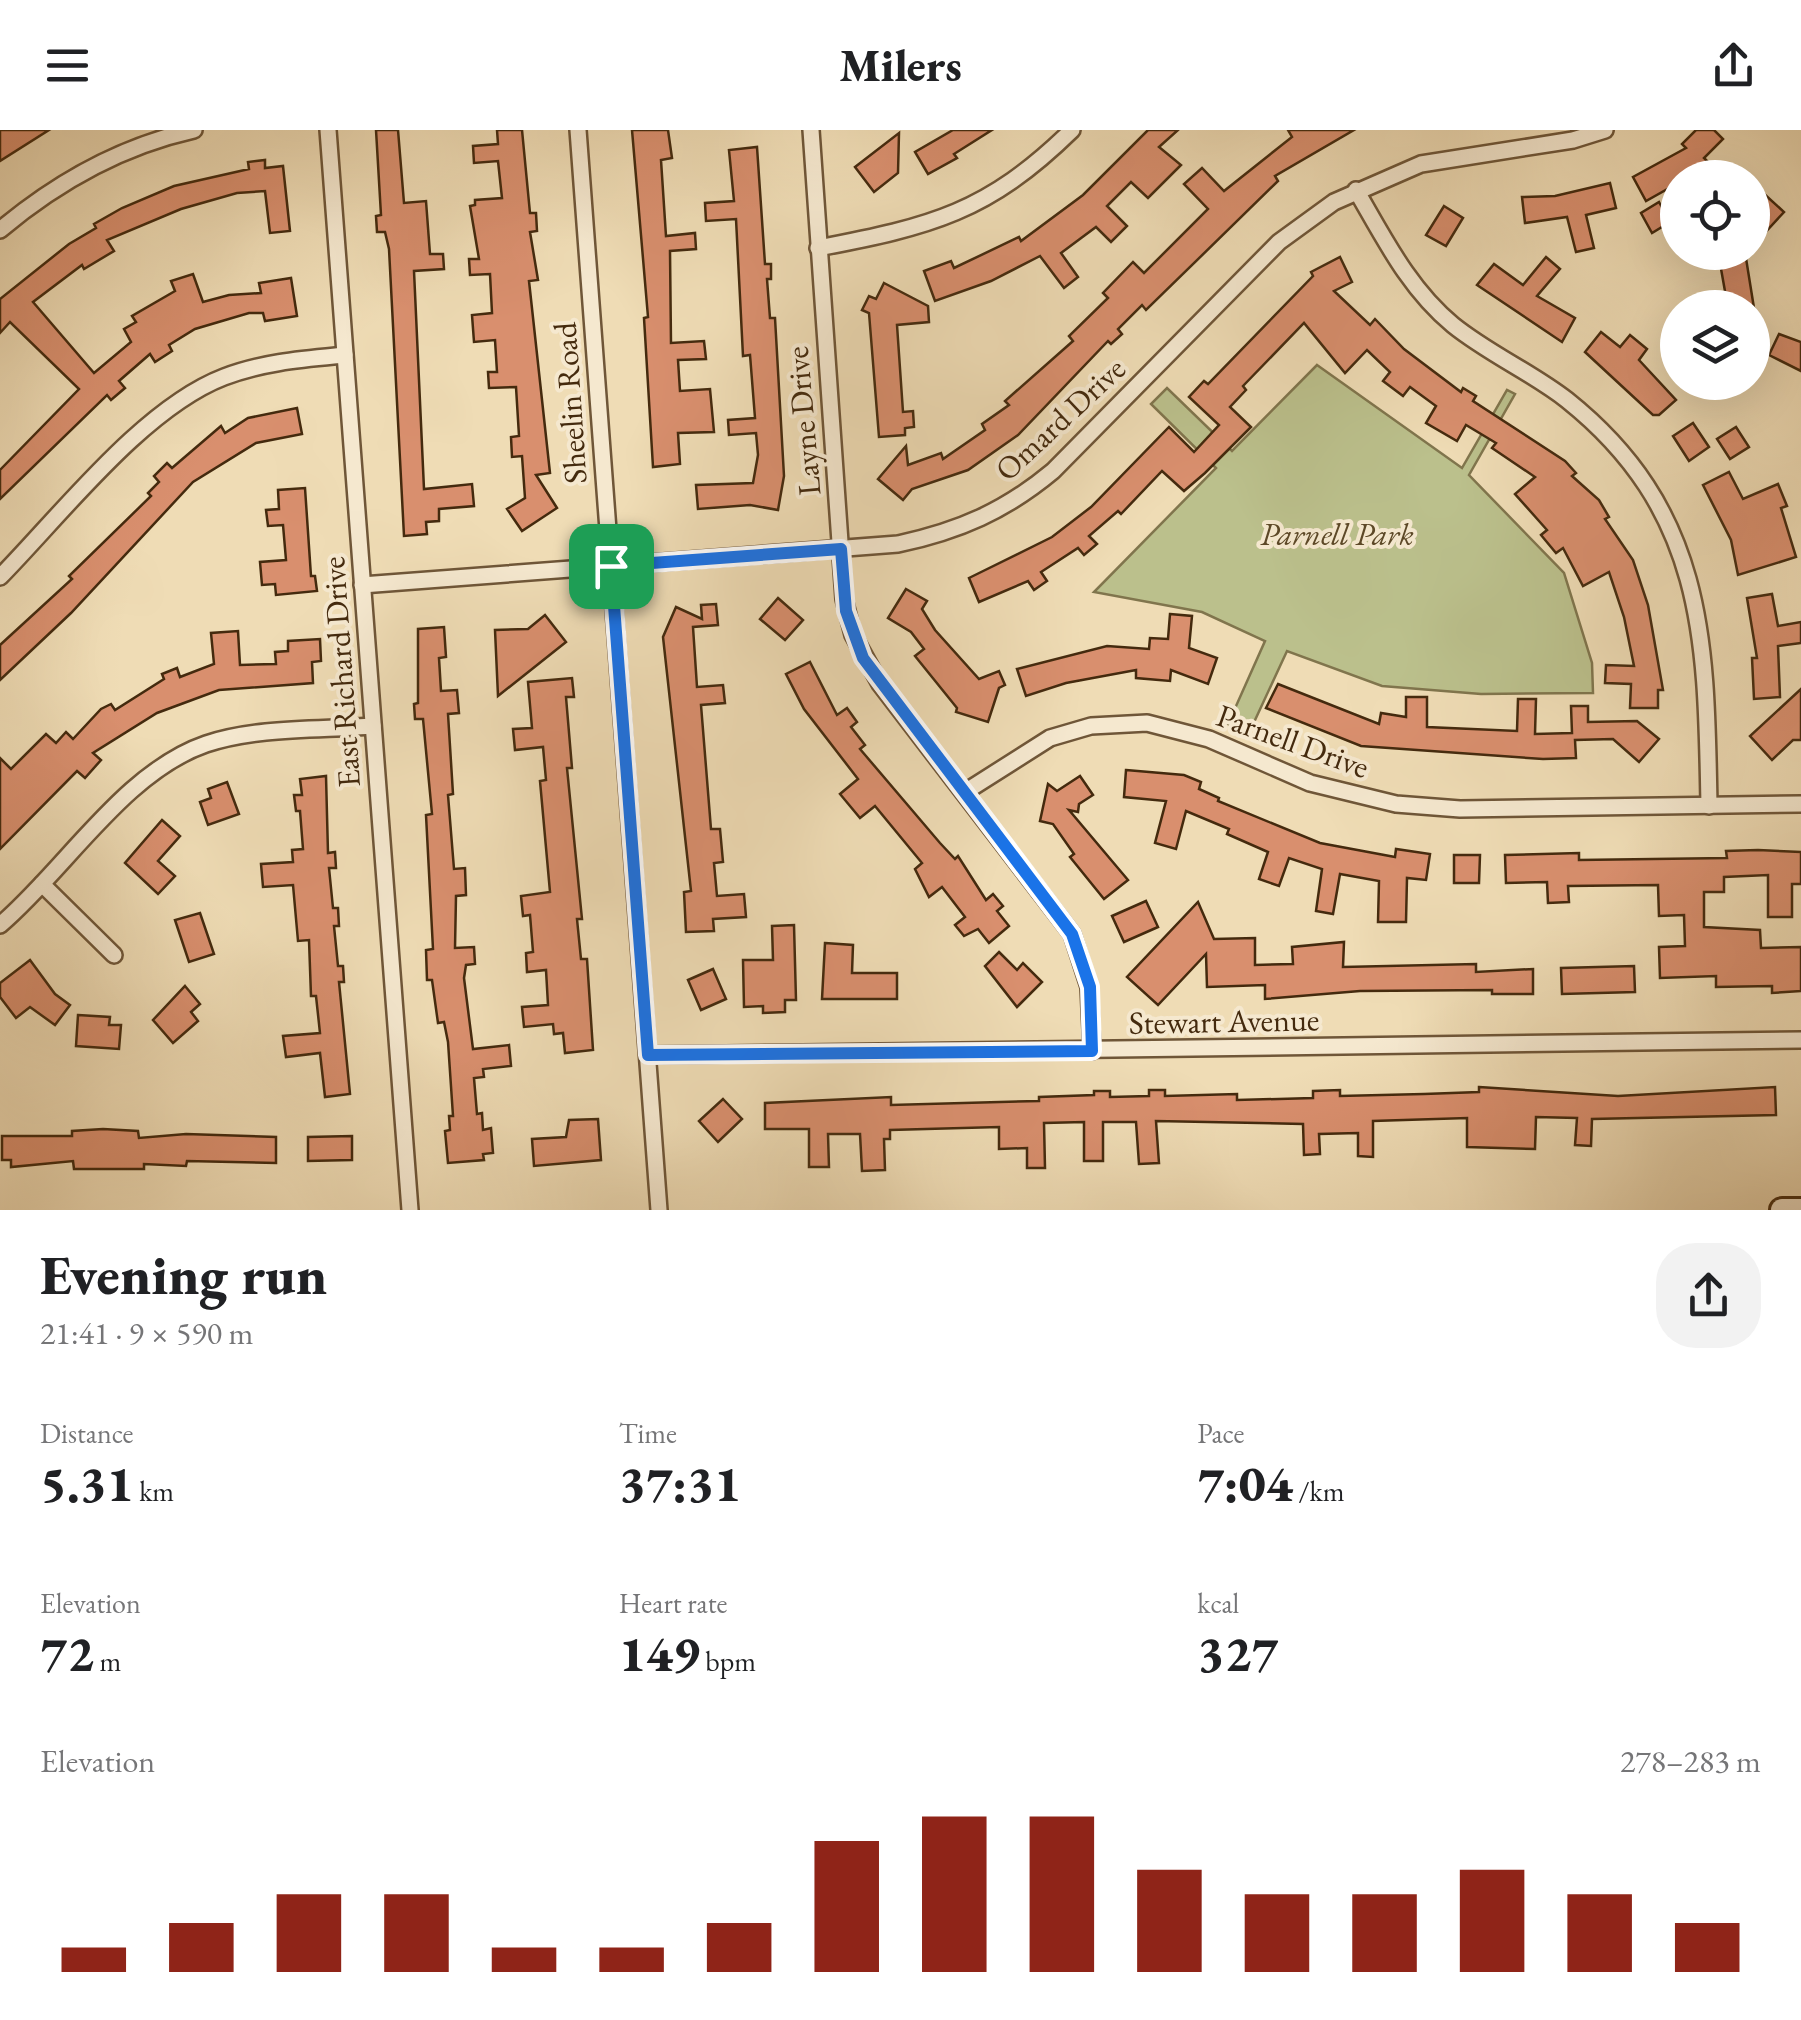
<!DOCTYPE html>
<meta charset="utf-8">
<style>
body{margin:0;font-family:"EB Garamond",serif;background:#f2f2f2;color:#202124;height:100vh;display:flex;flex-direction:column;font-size:38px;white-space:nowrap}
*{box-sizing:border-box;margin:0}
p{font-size:32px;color:#757577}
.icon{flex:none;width:55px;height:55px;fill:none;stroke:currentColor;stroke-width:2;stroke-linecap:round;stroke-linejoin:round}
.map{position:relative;height:1080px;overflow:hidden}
.details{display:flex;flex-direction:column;background:#fff;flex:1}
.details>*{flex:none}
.fabs{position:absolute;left:1660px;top:30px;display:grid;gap:20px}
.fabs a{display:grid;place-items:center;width:110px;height:110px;border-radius:50%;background:#fff;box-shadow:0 10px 40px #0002;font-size:50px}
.pin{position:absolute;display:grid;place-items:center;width:85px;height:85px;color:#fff;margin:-42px;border-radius:20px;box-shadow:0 5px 15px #0006}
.round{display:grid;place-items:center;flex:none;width:105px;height:105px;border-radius:40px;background:#f2f2f2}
.headline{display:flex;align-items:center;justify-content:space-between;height:170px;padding:0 40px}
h1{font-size:55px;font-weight:800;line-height:75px}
.figures{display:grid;grid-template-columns:repeat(3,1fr);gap:15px;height:170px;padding:10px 40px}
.figures div{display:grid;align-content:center}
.figures b{font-size:50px;font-weight:800}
.figures small{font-size:28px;font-weight:400}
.figures p{font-size:28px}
.chart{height:280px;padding:20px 40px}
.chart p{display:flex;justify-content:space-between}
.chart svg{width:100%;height:180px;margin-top:10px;stroke:#8f2418;stroke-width:6}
header{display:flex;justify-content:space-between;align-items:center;height:130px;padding:0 40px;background:#fff;font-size:45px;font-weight:800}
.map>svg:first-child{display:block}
.green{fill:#bbc08c;stroke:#80754d;stroke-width:2.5}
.building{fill:#d98f6e;stroke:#442a0e;stroke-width:2.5}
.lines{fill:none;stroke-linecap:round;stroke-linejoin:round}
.minor-casing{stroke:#6f5638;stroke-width:20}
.secondary-casing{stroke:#442a0e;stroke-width:28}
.minor{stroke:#f5e8cf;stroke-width:15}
.secondary{stroke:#f5e8cf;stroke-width:22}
.route-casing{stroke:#fff;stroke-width:20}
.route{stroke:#1a73e8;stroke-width:12}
.labels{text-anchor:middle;stroke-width:8;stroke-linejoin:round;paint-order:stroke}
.street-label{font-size:32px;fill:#442a0e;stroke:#f5e8cf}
.park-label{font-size:32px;font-style:italic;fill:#5c4827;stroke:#f5e8cf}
</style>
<header><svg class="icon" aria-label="menu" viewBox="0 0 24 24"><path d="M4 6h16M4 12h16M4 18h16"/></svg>Milers<svg class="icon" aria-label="share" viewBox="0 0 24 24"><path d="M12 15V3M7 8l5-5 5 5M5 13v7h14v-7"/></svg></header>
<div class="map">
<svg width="1801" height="1080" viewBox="0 0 1801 1080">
<rect width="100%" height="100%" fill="#efdcb5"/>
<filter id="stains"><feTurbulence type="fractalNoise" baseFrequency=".002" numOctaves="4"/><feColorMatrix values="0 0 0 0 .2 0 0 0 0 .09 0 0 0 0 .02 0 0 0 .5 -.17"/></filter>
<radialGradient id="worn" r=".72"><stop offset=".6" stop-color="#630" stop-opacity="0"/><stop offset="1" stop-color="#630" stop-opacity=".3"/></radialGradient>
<path class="green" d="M 1317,235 L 1462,338 L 1507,260 L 1515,264 L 1469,345 L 1564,443 L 1592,533 L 1593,563 L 1481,564 L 1382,556 L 1287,521 L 1249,603 L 1228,594 L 1265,511 L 1202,482 L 1094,462 L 1216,338 L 1151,274 L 1167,258 L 1232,321 Z"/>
<g class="building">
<path d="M 0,0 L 49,0 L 0,31 Z"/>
<path d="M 376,0 L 398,0 L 404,73 L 426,71 L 430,124 L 443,124 L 444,139 L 414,141 L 424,359 L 472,354 L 474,376 L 439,379 L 439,391 L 426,392 L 427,404 L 404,406 L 389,119 L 385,102 L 377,102 L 376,86 L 381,85 Z"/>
<path d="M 497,0 L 522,0 L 530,83 L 536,83 L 537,101 L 530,102 L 538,150 L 529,151 L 550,343 L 536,345 L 557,378 L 522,401 L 507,379 L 525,368 L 522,326 L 512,327 L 511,307 L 519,306 L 516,257 L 489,258 L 488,242 L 497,242 L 495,210 L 474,212 L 472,185 L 492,183 L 490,144 L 470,145 L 469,129 L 479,129 L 470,76 L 475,75 L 475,70 L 502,68 L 498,31 L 474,33 L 473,16 L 498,14 Z"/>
<path d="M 632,0 L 668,0 L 672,28 L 661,30 L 666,106 L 695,103 L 696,119 L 670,121 L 671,213 L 704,211 L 706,229 L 678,230 L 680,261 L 710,259 L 714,302 L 678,303 L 680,334 L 653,337 L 644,188 L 648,187 Z"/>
<path d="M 953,0 L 992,0 L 954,24 L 957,28 L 928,44 L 915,22 Z"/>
<path d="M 1148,0 L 1178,0 L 1159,17 L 1181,35 L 1148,68 L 1131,52 L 1107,76 L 1127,96 L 1111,112 L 1096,97 L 1061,123 L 1078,147 L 1064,158 L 1040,126 L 991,151 L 935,171 L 924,141 L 951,131 L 954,138 L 1019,107 L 1021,111 L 1083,65 Z"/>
<path d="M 1288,0 L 1354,0 L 1275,46 L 1278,51 L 1146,180 L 1142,175 L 1118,199 L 1122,204 L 1111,214 L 1108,211 L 1018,305 L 968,340 L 912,359 L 903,370 L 878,349 L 906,316 L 908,335 L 941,323 L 943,329 L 985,300 L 982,294 L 1009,275 L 1005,271 L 1073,211 L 1069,206 L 1108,168 L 1103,163 L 1133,132 L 1144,143 L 1208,79 L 1184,54 L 1202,38 L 1224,61 L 1292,7 Z"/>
<path d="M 1696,0 L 1714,0 L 1723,9 L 1704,28 L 1724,48 L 1678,48 L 1678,53 L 1646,71 L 1633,47 L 1686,18 L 1682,14 Z"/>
<path d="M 899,3 L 898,43 L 874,62 L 855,37 Z"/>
<path d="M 757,17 L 765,134 L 771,134 L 771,149 L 767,149 L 770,188 L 775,188 L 784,346 L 778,380 L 750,375 L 698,379 L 696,355 L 753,353 L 758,325 L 756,303 L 729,305 L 728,290 L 755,288 L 750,225 L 743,226 L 736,89 L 706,91 L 705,73 L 734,71 L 729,20 Z"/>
<path d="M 265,30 L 265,38 L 283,36 L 290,101 L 270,103 L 265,61 L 237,63 L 181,79 L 107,110 L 114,121 L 84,139 L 82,135 L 33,172 L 94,243 L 131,212 L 124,199 L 136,192 L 132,186 L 175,161 L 171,151 L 193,144 L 203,172 L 229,165 L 261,163 L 259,153 L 291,148 L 297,186 L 265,191 L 263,183 L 249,183 L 195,199 L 169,215 L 172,221 L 155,232 L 150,224 L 119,251 L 125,258 L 111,270 L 107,265 L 0,369 L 0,340 L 79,259 L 10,192 L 0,203 L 0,169 L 69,114 L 96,98 L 94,94 L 122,78 L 174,56 L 249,39 L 248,32 Z"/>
<path d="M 1610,53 L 1616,78 L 1586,85 L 1594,118 L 1576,122 L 1567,87 L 1525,93 L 1522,67 L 1555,66 Z"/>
<path d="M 1762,62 L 1784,82 L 1761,107 L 1752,99 L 1752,72 Z"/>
<path d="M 1659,72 L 1670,92 L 1652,103 L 1641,83 Z"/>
<path d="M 1444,76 L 1463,88 L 1446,116 L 1426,105 Z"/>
<path d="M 1718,122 L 1745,122 L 1754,178 L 1728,178 Z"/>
<path d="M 1340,127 L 1352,152 L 1334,161 L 1370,195 L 1375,189 L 1404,219 L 1461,262 L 1463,258 L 1476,266 L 1473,271 L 1565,331 L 1576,343 L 1572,346 L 1599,370 L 1609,387 L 1605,389 L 1633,430 L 1648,475 L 1663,560 L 1658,560 L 1658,578 L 1630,578 L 1631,554 L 1605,553 L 1606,535 L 1634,536 L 1624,487 L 1609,442 L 1583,456 L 1563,418 L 1556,423 L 1541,405 L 1547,400 L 1515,364 L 1535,347 L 1492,318 L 1496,313 L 1466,295 L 1457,311 L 1426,293 L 1436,276 L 1410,257 L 1403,266 L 1383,251 L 1390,242 L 1367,220 L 1345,243 L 1304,193 L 1243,256 L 1246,260 L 1230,277 L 1251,297 L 1205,343 L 1184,361 L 1162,341 L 1121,384 L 1118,381 L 1089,406 L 1097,414 L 1084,425 L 1078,418 L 1041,442 L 1047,451 L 1034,460 L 1028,451 L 979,472 L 969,448 L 1052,407 L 1091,377 L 1169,297 L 1194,322 L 1219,295 L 1189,267 L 1204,251 L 1208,254 L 1313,146 L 1311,142 Z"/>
<path d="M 1546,127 L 1560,139 L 1537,166 L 1575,188 L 1562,212 L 1477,155 L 1494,134 L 1523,155 Z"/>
<path d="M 884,153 L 928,176 L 929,192 L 897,195 L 903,282 L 913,281 L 914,297 L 905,298 L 905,305 L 879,307 L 869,183 L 862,180 L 869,166 L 876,169 Z"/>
<path d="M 1601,202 L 1620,217 L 1630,205 L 1647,219 L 1639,230 L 1676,270 L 1659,285 L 1653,285 L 1585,222 Z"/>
<path d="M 1779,204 L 1801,212 L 1801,241 L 1769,225 Z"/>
<path d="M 297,278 L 302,304 L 256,313 L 193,352 L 71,483 L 0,550 L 0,515 L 72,449 L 69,446 L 151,366 L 148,363 L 159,352 L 154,346 L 167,333 L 172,338 L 221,296 L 225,303 L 248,288 Z"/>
<path d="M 1693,293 L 1709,317 L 1689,331 L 1673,306 Z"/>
<path d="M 1736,297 L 1749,317 L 1730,329 L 1717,309 Z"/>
<path d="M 1729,342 L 1743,369 L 1778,354 L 1787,376 L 1781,378 L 1796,427 L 1738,445 L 1731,410 L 1703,355 Z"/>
<path d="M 305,358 L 311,446 L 315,446 L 317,461 L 276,465 L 275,454 L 262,455 L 260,432 L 286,430 L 283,395 L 268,396 L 266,380 L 279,379 L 278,360 Z"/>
<path d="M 906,459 L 927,471 L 922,479 L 935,500 L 979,549 L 999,541 L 1005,555 L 999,558 L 988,592 L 956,582 L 957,578 L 915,526 L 924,519 L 911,502 L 888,488 Z"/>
<path d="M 1772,464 L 1778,496 L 1801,492 L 1801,513 L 1778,516 L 1780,567 L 1754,569 L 1752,528 L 1757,528 L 1747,468 Z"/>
<path d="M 778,468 L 803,490 L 785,510 L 760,489 Z"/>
<path d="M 716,474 L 718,495 L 693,497 L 697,557 L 723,555 L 725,573 L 701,575 L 711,699 L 720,699 L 723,732 L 714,733 L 717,766 L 744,764 L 746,787 L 713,789 L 714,801 L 686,802 L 684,762 L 691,761 L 663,507 L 676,477 L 702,489 L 701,475 Z"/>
<path d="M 1170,484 L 1192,486 L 1189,518 L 1217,528 L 1208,554 L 1171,540 L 1170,551 L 1136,548 L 1136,540 L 1066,553 L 1026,566 L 1017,539 L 1107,516 L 1149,519 L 1150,508 L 1168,509 Z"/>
<path d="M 545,485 L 566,512 L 498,566 L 495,500 L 528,499 Z"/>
<path d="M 444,497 L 446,527 L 439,528 L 441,561 L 457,560 L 459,583 L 448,584 L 453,664 L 448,665 L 454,739 L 465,738 L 466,765 L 456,766 L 455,818 L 474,817 L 475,834 L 466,835 L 464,848 L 473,919 L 509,915 L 511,936 L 483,939 L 484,947 L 474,948 L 477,984 L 482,983 L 483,1000 L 491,998 L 493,1023 L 483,1024 L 484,1030 L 448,1033 L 445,1001 L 450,1000 L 449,986 L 453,986 L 448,912 L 444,892 L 438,893 L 432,850 L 427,850 L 426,820 L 433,819 L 426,685 L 432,684 L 423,589 L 415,589 L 414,574 L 418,573 L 418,499 Z"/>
<path d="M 238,501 L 240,535 L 276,534 L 275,522 L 288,521 L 288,511 L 320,509 L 321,531 L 312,532 L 313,553 L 219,560 L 157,583 L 93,623 L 101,630 L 85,648 L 77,641 L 0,719 L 0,628 L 11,639 L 46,604 L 56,613 L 66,602 L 73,609 L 101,579 L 111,574 L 115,580 L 164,549 L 162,544 L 177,538 L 180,547 L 214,534 L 211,503 Z"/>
<path d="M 810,532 L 837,585 L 847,578 L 857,592 L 851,597 L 865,615 L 860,619 L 940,713 L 955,729 L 958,726 L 986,770 L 993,764 L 1003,776 L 997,781 L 1009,796 L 989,813 L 978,799 L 964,806 L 955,795 L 965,787 L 942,757 L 929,767 L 915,739 L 922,733 L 875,676 L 860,688 L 840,664 L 858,649 L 804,579 L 786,544 Z"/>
<path d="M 572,548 L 574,567 L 566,567 L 572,638 L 567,638 L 582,789 L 577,789 L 581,829 L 587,829 L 593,920 L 565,923 L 563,903 L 554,904 L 553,894 L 524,897 L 522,877 L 548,875 L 546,840 L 527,842 L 526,823 L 533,822 L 530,785 L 523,786 L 521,766 L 550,762 L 540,651 L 546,650 L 543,617 L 515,620 L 513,599 L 532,598 L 528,552 Z"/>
<path d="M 1278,554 L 1379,594 L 1381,583 L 1406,587 L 1406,567 L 1427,567 L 1427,597 L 1517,601 L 1518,569 L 1536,569 L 1535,604 L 1572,603 L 1571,576 L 1588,576 L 1588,592 L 1637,591 L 1659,609 L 1639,632 L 1613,609 L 1575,610 L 1576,628 L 1543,629 L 1361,616 L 1266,578 Z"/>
<path d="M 1801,559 L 1801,610 L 1793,610 L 1772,630 L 1750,606 Z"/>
<path d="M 1126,640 L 1184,645 L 1201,652 L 1199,659 L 1219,668 L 1218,671 L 1320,713 L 1395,727 L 1396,719 L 1430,724 L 1426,750 L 1407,748 L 1406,792 L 1378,792 L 1379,751 L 1340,744 L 1333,784 L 1316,781 L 1322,739 L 1289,728 L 1279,756 L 1259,749 L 1268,722 L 1227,704 L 1229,699 L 1186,681 L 1176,719 L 1155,713 L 1166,671 L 1124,667 Z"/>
<path d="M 326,646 L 328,723 L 335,722 L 336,738 L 329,738 L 333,778 L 338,778 L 339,796 L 334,796 L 338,836 L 343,836 L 344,852 L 339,852 L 350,964 L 325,967 L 320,923 L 286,927 L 283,906 L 320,903 L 316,866 L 311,866 L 309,810 L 298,811 L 293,755 L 263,757 L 261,734 L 293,732 L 292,720 L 303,719 L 300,681 L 296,681 L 294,665 L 302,665 L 300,649 Z"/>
<path d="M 1080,646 L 1093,665 L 1079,674 L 1078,682 L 1069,680 L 1128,750 L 1104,769 L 1070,727 L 1074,724 L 1053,694 L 1040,691 L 1048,654 L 1057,661 Z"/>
<path d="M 227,652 L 239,684 L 208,695 L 200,672 L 211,668 L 208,659 Z"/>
<path d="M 162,690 L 180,706 L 158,731 L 175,746 L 158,764 L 125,733 Z"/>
<path d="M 1758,720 L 1801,722 L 1801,754 L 1792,754 L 1792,787 L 1768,787 L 1768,745 L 1724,747 L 1724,762 L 1704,762 L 1704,797 L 1760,800 L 1761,818 L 1801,817 L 1801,861 L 1772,863 L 1772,856 L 1716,857 L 1716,846 L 1660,848 L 1659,817 L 1685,816 L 1684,785 L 1659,786 L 1658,755 L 1568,756 L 1569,772 L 1548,773 L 1547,752 L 1506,753 L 1505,725 L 1579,723 L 1579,730 L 1727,728 L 1726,721 Z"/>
<path d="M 1454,725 L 1480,725 L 1479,753 L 1454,753 Z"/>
<path d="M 1146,771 L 1158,797 L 1124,812 L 1112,786 Z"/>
<path d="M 1198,772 L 1214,809 L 1255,808 L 1255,835 L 1293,834 L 1292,817 L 1344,812 L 1343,837 L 1476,834 L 1476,842 L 1533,839 L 1533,864 L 1492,864 L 1492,860 L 1360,861 L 1265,869 L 1265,855 L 1207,857 L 1206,824 L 1158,875 L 1127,847 Z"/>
<path d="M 200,783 L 214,824 L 189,832 L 175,790 Z"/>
<path d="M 794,795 L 796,870 L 785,870 L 785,882 L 763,883 L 763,876 L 744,877 L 743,830 L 773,830 L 772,796 Z"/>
<path d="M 825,813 L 853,815 L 852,843 L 897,843 L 897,869 L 822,869 Z"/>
<path d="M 999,822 L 1017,840 L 1023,833 L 1042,852 L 1017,877 L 985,836 Z"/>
<path d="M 30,830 L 55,864 L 70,875 L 55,895 L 30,877 L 16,888 L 0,867 L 0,853 Z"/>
<path d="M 1634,836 L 1635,862 L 1562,864 L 1561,838 Z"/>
<path d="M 713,839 L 726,869 L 701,880 L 688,850 Z"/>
<path d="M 185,856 L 200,874 L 191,882 L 198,891 L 173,913 L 153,890 Z"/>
<path d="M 78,885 L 110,887 L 109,895 L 121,895 L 119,919 L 76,916 Z"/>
<path d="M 1479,957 L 1618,966 L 1775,957 L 1776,985 L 1592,989 L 1591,1016 L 1575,1015 L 1577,988 L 1536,987 L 1535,1019 L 1467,1017 L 1467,988 L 1373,991 L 1373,1027 L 1358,1026 L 1358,1003 L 1319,1004 L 1320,1024 L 1304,1025 L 1303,994 L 1156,991 L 1159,1033 L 1139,1034 L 1136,992 L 1103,992 L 1103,1031 L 1084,1031 L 1084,992 L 1044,993 L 1045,1038 L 1027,1038 L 1027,1018 L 999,1019 L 999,997 L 890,1000 L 890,1009 L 884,1009 L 885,1040 L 862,1041 L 860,1004 L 828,1004 L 829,1037 L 809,1037 L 809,999 L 765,999 L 765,973 L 891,967 L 891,975 L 1039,971 L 1039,967 L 1094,965 L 1094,961 L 1110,961 L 1110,967 L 1149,966 L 1149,960 L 1165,960 L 1165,966 L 1237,964 L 1237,970 L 1313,968 L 1313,961 L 1340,960 L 1340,966 L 1424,964 L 1479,962 Z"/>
<path d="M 723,969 L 742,989 L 718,1012 L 699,991 Z"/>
<path d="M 598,989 L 601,1030 L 534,1036 L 532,1009 L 566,1007 L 569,990 Z"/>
<path d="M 103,999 L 138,1001 L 139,1008 L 186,1004 L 276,1007 L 276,1033 L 187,1031 L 186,1036 L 144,1034 L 144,1039 L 74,1039 L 73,1031 L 11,1037 L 11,1030 L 2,1030 L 2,1006 L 72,1006 L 72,1001 Z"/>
<path d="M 352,1006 L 352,1030 L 308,1031 L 308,1007 Z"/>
</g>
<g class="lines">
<defs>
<g id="minor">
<path d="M 328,0 L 410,1080"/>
<path d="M 578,0 L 659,1080"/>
<path d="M 811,0 L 844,469 L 853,505 L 880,554 L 1072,804 L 1089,857 L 1092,921"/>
<path d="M 1356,60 C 1384,108 1409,159 1453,195 C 1489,224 1531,242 1567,270 C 1707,382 1706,513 1709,676"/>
<path d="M 0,100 C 56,53 122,16 194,0"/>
<path d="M 818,118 C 932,96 987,83 1072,0"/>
<path d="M 0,447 C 61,385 143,278 224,247 C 263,232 304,229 345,225"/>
<path d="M 362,455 L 898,414 C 959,401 1005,381 1053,341 L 1279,112 L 1334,72 L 1421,34 L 1573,10 L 1605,0"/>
<path d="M 965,662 L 1050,608 L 1091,596 L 1147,593 L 1209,609 L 1310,653 L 1396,674 L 1460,679 L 1801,674"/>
<path d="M 42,754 L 114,825"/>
<path d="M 0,795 C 65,740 124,642 206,614 C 257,597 319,600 373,596"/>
<path d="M 648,925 L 1801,910"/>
</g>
<path id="secondary" d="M 1782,1080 L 1801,1080"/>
</defs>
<use href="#minor" class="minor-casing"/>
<use href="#secondary" class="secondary-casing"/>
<use href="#minor" class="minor"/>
<use href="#secondary" class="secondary"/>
</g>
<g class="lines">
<defs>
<path id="route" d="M 841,419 L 846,481 L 863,528 L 1072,804 L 1090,857 L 1092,921 L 648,925 L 611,436 Z"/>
</defs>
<use href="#route" class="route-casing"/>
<use href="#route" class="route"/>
</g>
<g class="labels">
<g class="street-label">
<text transform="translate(570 273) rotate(-94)" y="11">Sheelin Road</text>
<text transform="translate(1060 289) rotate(-43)" y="11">Omard Drive</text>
<text transform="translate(803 291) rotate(-95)" y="11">Layne Drive</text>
<text transform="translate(341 542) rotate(-94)" y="11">East Richard Drive</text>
<text transform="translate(1293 611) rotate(20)" y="11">Parnell Drive</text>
<text transform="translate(1224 891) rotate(-1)" y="11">Stewart Avenue</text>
</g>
<g class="park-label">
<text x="1337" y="415">Parnell Park</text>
</g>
</g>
<rect width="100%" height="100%" filter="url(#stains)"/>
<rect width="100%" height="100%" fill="url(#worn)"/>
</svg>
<div class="fabs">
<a><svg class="icon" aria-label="locate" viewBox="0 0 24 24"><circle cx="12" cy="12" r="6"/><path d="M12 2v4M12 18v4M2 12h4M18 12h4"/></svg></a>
<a><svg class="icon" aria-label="layers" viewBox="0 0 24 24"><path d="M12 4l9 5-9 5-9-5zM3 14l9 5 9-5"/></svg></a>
</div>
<div class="pin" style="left:611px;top:436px;background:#1e9e55"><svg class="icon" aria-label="arrive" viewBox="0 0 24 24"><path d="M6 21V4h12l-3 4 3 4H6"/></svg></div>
</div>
<section class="details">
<div class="headline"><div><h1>Evening run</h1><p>21:41 · 9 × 590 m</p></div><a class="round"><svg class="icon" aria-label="share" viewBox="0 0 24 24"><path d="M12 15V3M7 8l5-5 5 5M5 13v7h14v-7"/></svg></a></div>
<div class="figures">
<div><p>Distance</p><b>5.31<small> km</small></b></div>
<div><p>Time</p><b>37:31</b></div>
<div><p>Pace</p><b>7:04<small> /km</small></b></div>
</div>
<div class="figures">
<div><p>Elevation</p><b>72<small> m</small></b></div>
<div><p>Heart rate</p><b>149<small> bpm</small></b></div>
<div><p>kcal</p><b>327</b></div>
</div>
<div class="chart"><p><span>Elevation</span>278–283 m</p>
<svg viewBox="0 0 160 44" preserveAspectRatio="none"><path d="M5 44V38M15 44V32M25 44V25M35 44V25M45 44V38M55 44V38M65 44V32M75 44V12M85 44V6M95 44V6M105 44V19M115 44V25M125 44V25M135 44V19M145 44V25M155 44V32"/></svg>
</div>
</section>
